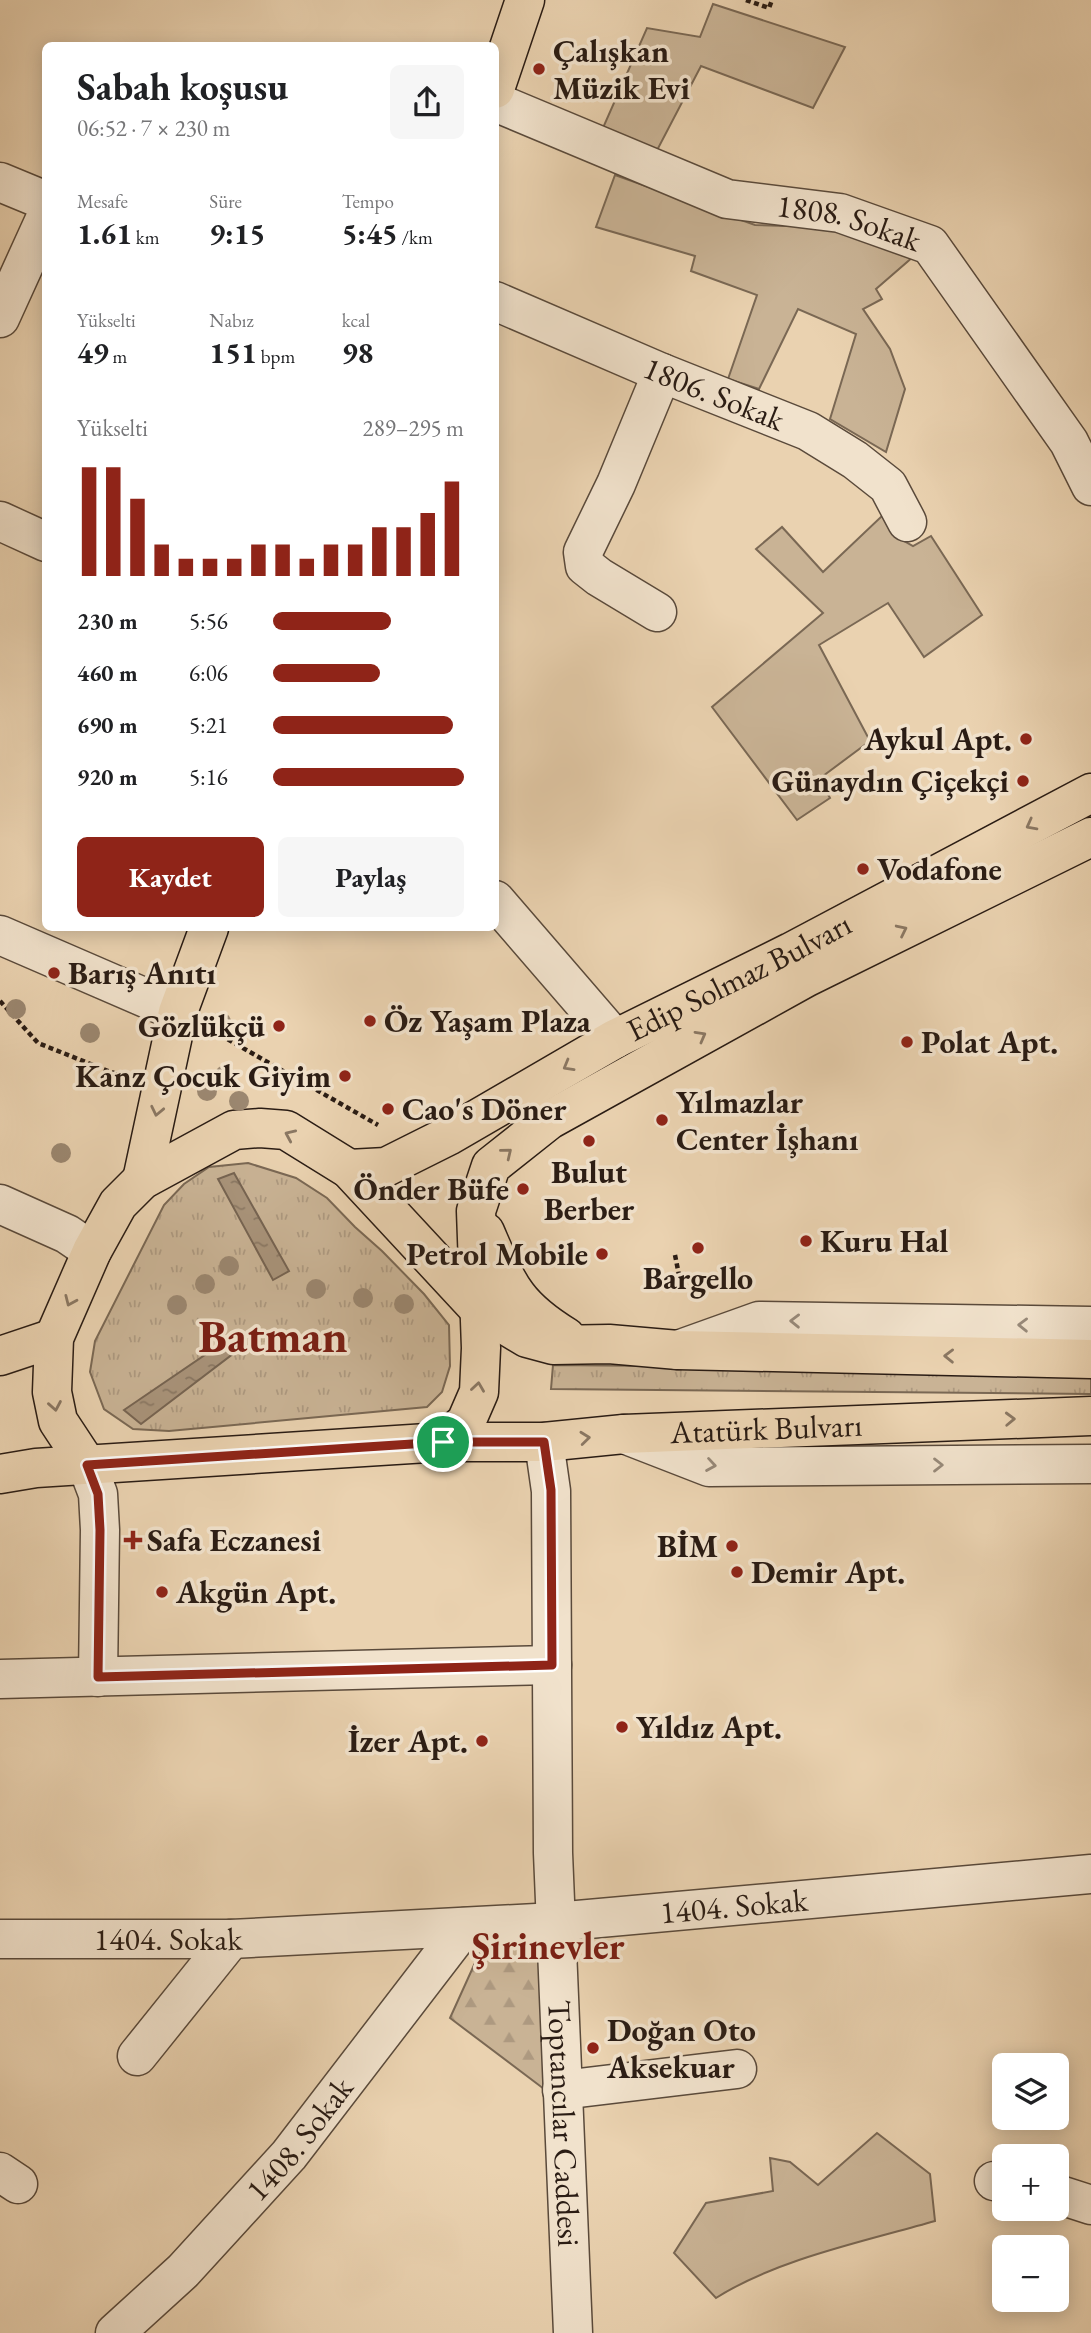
<!DOCTYPE html>
<html lang="tr">
<meta charset="utf-8">
<style>
body{margin:0;font-family:"EB Garamond",serif;background:#f6f6f6;color:#202124;height:100vh;display:flex;flex-direction:column;font-size:26px;white-space:nowrap}
*{box-sizing:border-box;margin:0}
p{font-size:23px;color:#757577}
.icon{flex:none;width:38px;height:38px;fill:none;stroke:currentColor;stroke-width:2;stroke-linecap:round;stroke-linejoin:round}
.map{position:relative;flex:1;overflow:hidden}
.side{position:absolute;left:42px;top:42px;width:457px;height:889px;display:flex;flex-direction:column;background:#fff;border-radius:10px;box-shadow:0 4px 18px #0003}
.side>*{flex:none}
.controls{position:absolute;left:992px;top:2053px;display:grid;gap:14px}
.controls a{display:grid;place-items:center;width:77px;height:77px;border-radius:10px;background:#fff;box-shadow:0 4px 18px #0003;font-size:35px}
.pin{position:absolute;display:grid;place-items:center;width:60px;height:60px;color:#fff;margin:-30px;border:4px solid #fff;border-radius:50%;box-shadow:0 2px 7px #0007}
.round{display:grid;place-items:center;flex:none;width:74px;height:74px;border-radius:10px;background:#f6f6f6}
.summary{display:flex;align-items:center;justify-content:space-between;height:119px;padding:0 35px}
h1{font-size:38px;font-weight:700;line-height:52px}
.figures{display:grid;grid-template-columns:repeat(3,1fr);gap:10px;height:119px;padding:7px 35px}
.figures div{display:grid;align-content:center}
.figures b{font-size:30px;font-weight:700}
.figures small{font-size:19px;font-weight:400}
.figures p{font-size:19px}
.chart{height:196px;padding:14px 35px}
.chart p{display:flex;justify-content:space-between}
.chart svg{width:100%;height:126px;margin-top:7px;stroke:#8f2418;stroke-width:6}
.cta{display:flex;gap:14px;margin-top:auto;padding:14px 35px}
.cta a{flex:1;height:80px;border-radius:10px;background:#8f2418;color:#fff;font-size:28px;font-weight:700;line-height:80px;text-align:center}
.cta a+a{background:#f6f6f6;color:#202124}
ul{padding:0 35px;list-style:none;font-size:23px}
li{display:grid;grid-template-columns:112px 84px 1fr;align-items:center;height:52px}
li i{height:18px;border-radius:9px;background:#8f2418}
.map>svg:first-child{display:block}
.grass{fill:url(#grass-tufts);stroke:#7a6854;stroke-width:2}
.forest{fill:url(#forest-firs);stroke:#7a6854;stroke-width:2}
.garden{fill:#c9b395;stroke:#7a6854;stroke-width:2}
.water{fill:url(#water-ripples);stroke:#766452;stroke-width:2}
.lines{fill:none;stroke-linecap:round;stroke-linejoin:round}
.minor-casing{stroke:#5a4a3b;stroke-width:41}
.major-casing{stroke:#2a1c14;stroke-width:41}
.path{stroke:#2a1c14;stroke-width:4.5;stroke-dasharray:5 3.5;stroke-linecap:butt}
.minor{stroke:#f1e2cc;stroke-width:38}
.major{stroke:#ead2b0;stroke-width:38}
.tree{fill:#9b8770}
.oneway{stroke:#8a7762}
.oneway2{stroke:#978979}
.route-casing{stroke:#fff;stroke-width:14}
.route{stroke:#8f2418;stroke-width:9}
.poi-dot{fill:#8f2418;stroke:#f1e2cc;stroke-width:2.5}
.labels{text-anchor:middle;stroke-width:7;stroke-linejoin:round;paint-order:stroke}
.poi-label{font-size:32px;font-weight:bold;fill:#2a1c14;stroke:#f1e2cc;text-anchor:start}
.street-label{font-size:32px;fill:#2a1c14;stroke:#f1e2cc}
.district-label{font-size:38px;font-weight:bold;fill:#7a1f14;stroke:#f1e2cc}
.town-label{font-size:46px;font-weight:bold;fill:#7a1f14;stroke:#f1e2cc}
</style>
<div class="map">
<svg width="1091" height="2333" viewBox="0 0 1091 2333">
<defs>
<pattern id="grass-tufts" width="24" height="20" patternUnits="userSpaceOnUse" patternTransform="scale(1.75)"><rect width="24" height="20" fill="#c9b395"/><path d="M3 7l-1-3M5 7V3M7 7l1-3M15 17l-1-3M17 17v-4M19 17l1-3" fill="none" stroke="#ad9980"/></pattern>
<pattern id="forest-firs" width="22" height="20" patternUnits="userSpaceOnUse" patternTransform="scale(1.75)"><rect width="22" height="20" fill="#c9b395"/><path d="M5 1l3.5 6h-7zM16 11l3.5 6h-7z" fill="#ad9980"/></pattern>
<pattern id="water-ripples" width="26" height="14" patternUnits="userSpaceOnUse" patternTransform="scale(1.75)"><rect width="26" height="14" fill="#a9947b"/><path d="M2 4q2-2 4 0t4 0M15 11q2-2 4 0t4 0" fill="none" stroke="#8a7864"/></pattern>
</defs>
<rect width="100%" height="100%" fill="#ead2b0"/>
<filter id="stains"><feTurbulence type="fractalNoise" baseFrequency=".00286" numOctaves="4"/><feColorMatrix values="0 0 0 0 .2 0 0 0 0 .09 0 0 0 0 .02 0 0 0 .5 -.17"/></filter>
<radialGradient id="worn" r=".72"><stop offset=".6" stop-color="#630" stop-opacity="0"/><stop offset="1" stop-color="#630" stop-opacity=".3"/></radialGradient>
<g class="grass">
<path d="M 248,1163 L 296,1178 L 327,1198 L 355,1227 L 382,1251 L 424,1294 L 449,1325 L 450,1366 L 442,1392 L 427,1407 L 169,1431 L 133,1429 L 104,1409 L 90,1372 L 95,1341 L 164,1205 L 184,1184 L 209,1167 Z"/>
<path d="M 553,1365 L 1091,1370 L 1091,1394 L 551,1389 Z"/>
</g>
<path class="forest" d="M 541,1938 L 548,2092 L 450,2018 L 484,1943 Z"/>
<g class="garden">
<path d="M 713,4 L 845,47 L 813,108 L 701,66 L 653,158 L 602,130 L 647,28 L 700,37 Z"/>
<path d="M 615,175 L 755,225 L 786,226 L 831,221 L 914,256 L 876,289 L 882,299 L 863,309 L 890,349 L 905,389 L 886,452 L 830,419 L 856,334 L 798,309 L 759,389 L 728,379 L 757,295 L 691,271 L 695,256 L 596,227 Z"/>
<path d="M 883,515 L 897,537 L 913,546 L 931,536 L 982,615 L 924,657 L 888,603 L 819,645 L 870,741 L 819,779 L 830,798 L 797,820 L 712,707 L 823,613 L 756,549 L 782,527 L 823,572 Z"/>
<path d="M 877,2133 L 930,2174 L 935,2221 C 866,2241 777,2259 716,2298 L 674,2253 L 706,2203 L 773,2191 L 770,2158 L 790,2162 L 818,2185 Z"/>
</g>
<g class="water">
<path d="M 234,1173 L 289,1271 L 273,1280 L 218,1179 Z"/>
<path d="M 224,1342 L 238,1350 L 141,1424 L 124,1410 Z"/>
</g>
<g class="lines">
<defs>
<g id="minor">
<path id="s1" d="M 495,102 L 727,199 L 840,213 L 930,245 L 1069,442 L 1091,486"/>
<path d="M 0,182 L 46,201"/>
<path id="s2" d="M 495,301 L 662,373 L 808,431 L 855,460 L 888,486 L 907,522"/>
<path d="M 0,318 L 46,217"/>
<path d="M 0,521 L 46,542"/>
<path d="M 657,612 L 599,577 L 585,566 L 583,552 L 616,484 L 662,373"/>
<path d="M 495,900 L 615,1039"/>
<path d="M 0,935 L 178,1012"/>
<path d="M 0,1204 L 67,1234 L 92,1251"/>
<path d="M 678,1350 L 759,1321 L 1091,1326"/>
<path d="M 624,1434 L 709,1467 L 1091,1464"/>
<path id="s3" d="M 544,1442 L 551,1491 L 553,1853 L 573,2333"/>
<path d="M 87,1465 L 98,1494 L 100,1530 L 98,1677"/>
<path d="M 0,1679 L 552,1665"/>
<path id="s4" d="M 0,1939 L 231,1939 L 555,1922 L 1091,1874"/>
<path d="M 137,2056 L 231,1939"/>
<path d="M 562,2090 L 737,2069"/>
<path d="M 0,2172 L 18,2184"/>
<path d="M 994,2181 L 1004,2183"/>
<path d="M 1057,2194 L 1091,2205"/>
<path id="s5" d="M 115,2333 L 183,2271 L 289,2155 L 464,1927"/>
</g>
<g id="major">
<path d="M 495,89 L 525,0"/>
<path id="s6" d="M 349,1169 L 386,1167 L 448,1136 L 615,1039 L 791,952 L 1091,793"/>
<path d="M 142,1180 L 178,1012 L 209,928"/>
<path d="M 485,1232 C 508,1285 514,1305 566,1337"/>
<path d="M 0,1356 L 54,1338"/>
<path d="M 443,1442 L 466,1422 L 479,1392 L 481,1348 L 476,1211 L 491,1166 L 549,1120 L 807,977 L 1091,837"/>
<path d="M 87,1465 L 58,1421 L 52,1392 L 54,1338 L 92,1251 L 118,1204 L 142,1180 L 234,1130 L 260,1128 L 286,1130 L 349,1169 L 479,1309 L 527,1338 L 553,1345 L 609,1344 L 678,1350 L 1091,1359"/>
<path id="s7" d="M 0,1474 L 36,1468 L 443,1442 L 544,1442 L 624,1434 L 1091,1416"/>
</g>
</defs>
<use href="#minor" class="minor-casing"/>
<use href="#major" class="major-casing"/>
<g class="path">
<path d="M 746,0 L 769,8 L 772,0"/>
<path d="M 0,1001 L 38,1043 L 108,1071 L 126,1077"/>
<path d="M 213,1031 L 378,1125"/>
<path d="M 675,1255 L 680,1280"/>
</g>
<use href="#minor" class="minor"/>
<use href="#major" class="major"/>
</g>
<g class="tree">
<circle cx="16" cy="1009" r="10"/>
<circle cx="221" cy="1022" r="10"/>
<circle cx="90" cy="1033" r="10"/>
<circle cx="225" cy="1075" r="10"/>
<circle cx="207" cy="1091" r="10"/>
<circle cx="239" cy="1101" r="10"/>
<circle cx="61" cy="1153" r="10"/>
<circle cx="229" cy="1266" r="10"/>
<circle cx="205" cy="1284" r="10"/>
<circle cx="316" cy="1289" r="10"/>
<circle cx="363" cy="1298" r="10"/>
<circle cx="404" cy="1304" r="10"/>
<circle cx="177" cy="1305" r="10"/>
</g>
<defs><path id="oneway-chevron" d="M-2-3.5L2.5 0L-2 3.5" fill="none" stroke-width="1.6" stroke-linecap="round" stroke-linejoin="round" transform="scale(1.75)"/></defs>
<g class="oneway">
<use href="#oneway-chevron" transform="translate(1031 825) rotate(152)"/>
<use href="#oneway-chevron" transform="translate(902 930) rotate(-26)"/>
<use href="#oneway-chevron" transform="translate(701 1036) rotate(-29)"/>
<use href="#oneway-chevron" transform="translate(568 1066) rotate(150)"/>
<use href="#oneway-chevron" transform="translate(157 1111) rotate(102)"/>
<use href="#oneway-chevron" transform="translate(290 1135) rotate(-156)"/>
<use href="#oneway-chevron" transform="translate(507 1153) rotate(-39)"/>
<use href="#oneway-chevron" transform="translate(70 1301) rotate(114)"/>
<use href="#oneway-chevron" transform="translate(949 1356) rotate(-179)"/>
<use href="#oneway-chevron" transform="translate(478 1387) rotate(-82)"/>
<use href="#oneway-chevron" transform="translate(55 1406) rotate(80)"/>
<use href="#oneway-chevron" transform="translate(1010 1419) rotate(-2)"/>
<use href="#oneway-chevron" transform="translate(585 1438) rotate(-6)"/>
</g>
<g class="oneway2">
<use href="#oneway-chevron" transform="translate(795 1321) rotate(-179)"/>
<use href="#oneway-chevron" transform="translate(1023 1325) rotate(-179)"/>
<use href="#oneway-chevron" transform="translate(711 1465) rotate(9)"/>
<use href="#oneway-chevron" transform="translate(938 1465)"/>
</g>
<g class="lines">
<defs>
<path id="route" d="M 443,1442 L 544,1442 L 551,1490 L 552,1665 L 98,1677 L 100,1530 L 98,1494 L 87,1465 Z"/>
</defs>
<use href="#route" class="route-casing"/>
<use href="#route" class="route"/>
</g>
<g class="poi-dot">
<circle cx="539" cy="69" r="7"/>
<circle cx="1026" cy="739" r="7"/>
<circle cx="1023" cy="781" r="7"/>
<circle cx="863" cy="869" r="7"/>
<circle cx="54" cy="973" r="7"/>
<circle cx="370" cy="1021" r="7"/>
<circle cx="279" cy="1026" r="7"/>
<circle cx="907" cy="1042" r="7"/>
<circle cx="345" cy="1076" r="7"/>
<circle cx="388" cy="1109" r="7"/>
<circle cx="662" cy="1120" r="7"/>
<circle cx="589" cy="1141" r="7"/>
<circle cx="523" cy="1189" r="7"/>
<circle cx="806" cy="1241" r="7"/>
<circle cx="698" cy="1248" r="7"/>
<circle cx="602" cy="1254" r="7"/>
<path d="M129.5 1529.5h7v7h7v7h-7v7h-7v-7h-7v-7h7z"/>
<circle cx="732" cy="1546" r="7"/>
<circle cx="737" cy="1572" r="7"/>
<circle cx="162" cy="1592" r="7"/>
<circle cx="622" cy="1727" r="7"/>
<circle cx="482" cy="1741" r="7"/>
<circle cx="593" cy="2048" r="7"/>
</g>
<g class="labels">
<g class="poi-label">
<text x="553" y="62">Çalışkan<tspan x="553" dy="37">Müzik Evi</tspan></text>
<text x="1012" y="750" text-anchor="end">Aykul Apt.</text>
<text x="1009" y="792" text-anchor="end">Günaydın Çiçekçi</text>
<text x="877" y="880">Vodafone</text>
<text x="68" y="984">Barış Anıtı</text>
<text x="384" y="1032">Öz Yaşam Plaza</text>
<text x="265" y="1037" text-anchor="end">Gözlükçü</text>
<text x="921" y="1053">Polat Apt.</text>
<text x="331" y="1087" text-anchor="end">Kanz Çocuk Giyim</text>
<text x="676" y="1113">Yılmazlar<tspan x="676" dy="37">Center İşhanı</tspan></text>
<text x="402" y="1120">Cao's Döner</text>
<text x="589" y="1183" text-anchor="middle">Bulut<tspan x="589" dy="37">Berber</tspan></text>
<text x="509" y="1200" text-anchor="end">Önder Büfe</text>
<text x="820" y="1252">Kuru Hal</text>
<text x="588" y="1265" text-anchor="end">Petrol Mobile</text>
<text x="698" y="1289" text-anchor="middle">Bargello</text>
<text x="147" y="1551">Safa Eczanesi</text>
<text x="718" y="1557" text-anchor="end">BİM</text>
<text x="751" y="1583">Demir Apt.</text>
<text x="176" y="1603">Akgün Apt.</text>
<text x="636" y="1738">Yıldız Apt.</text>
<text x="468" y="1752" text-anchor="end">İzer Apt.</text>
<text x="607" y="2041">Doğan Oto<tspan x="607" dy="37">Aksekuar</tspan></text>
</g>
<g class="street-label">
<text dy="11" stroke="none"><textPath href="#s1" startOffset="376">1808. Sokak</textPath></text>
<text dy="11" stroke="none"><textPath href="#s2" startOffset="238">1806. Sokak</textPath></text>
<text dy="11" stroke="none"><textPath href="#s6" startOffset="438">Edip Solmaz Bulvarı</textPath></text>
<text dy="11" stroke="none"><textPath href="#s7" startOffset="768">Atatürk Bulvarı</textPath></text>
<text dy="11" stroke="none"><textPath href="#s4" startOffset="735">1404. Sokak</textPath></text>
<text dy="11" stroke="none"><textPath href="#s4" startOffset="168">1404. Sokak</textPath></text>
<text dy="11" stroke="none"><textPath href="#s3" startOffset="682">Toptancılar Caddesi</textPath></text>
<text dy="11" stroke="none"><textPath href="#s5" startOffset="268">1408. Sokak</textPath></text>
</g>
<g class="district-label">
<text x="548" y="1959">Şirinevler</text>
</g>
<g class="town-label">
<text x="273" y="1352">Batman</text>
</g>
</g>
<rect width="100%" height="100%" filter="url(#stains)"/>
<rect width="100%" height="100%" fill="url(#worn)"/>
</svg>
<div class="controls">
<a><svg class="icon" aria-label="layers" viewBox="0 0 24 24"><path d="M12 4l9 5-9 5-9-5zM3 14l9 5 9-5"/></svg></a>
<a>+</a>
<a>−</a>
</div>
<div class="pin" style="left:443px;top:1442px;background:#1e9e55"><svg class="icon" aria-label="arrive" viewBox="0 0 24 24"><path d="M6 21V4h12l-3 4 3 4H6"/></svg></div>
<section class="side">
<div class="summary"><div><h1>Sabah koşusu</h1><p>06:52 · 7 × 230 m</p></div><a class="round"><svg class="icon" aria-label="share" viewBox="0 0 24 24"><path d="M12 15V3M7 8l5-5 5 5M5 13v7h14v-7"/></svg></a></div>
<div class="figures">
<div><p>Mesafe</p><b>1.61<small> km</small></b></div>
<div><p>Süre</p><b>9:15</b></div>
<div><p>Tempo</p><b>5:45<small> /km</small></b></div>
</div>
<div class="figures">
<div><p>Yükselti</p><b>49<small> m</small></b></div>
<div><p>Nabız</p><b>151<small> bpm</small></b></div>
<div><p>kcal</p><b>98</b></div>
</div>
<div class="chart"><p><span>Yükselti</span>289–295 m</p>
<svg viewBox="0 0 160 44" preserveAspectRatio="none"><path d="M5 44V6M15 44V6M25 44V17M35 44V33M45 44V38M55 44V38M65 44V38M75 44V33M85 44V33M95 44V38M105 44V33M115 44V33M125 44V27M135 44V27M145 44V22M155 44V11"/></svg>
</div>
<ul>
<li><b>230 m</b>5:56<i style="width:62%"></i></li>
<li><b>460 m</b>6:06<i style="width:56%"></i></li>
<li><b>690 m</b>5:21<i style="width:94%"></i></li>
<li><b>920 m</b>5:16<i style="width:100%"></i></li>
</ul>
<div class="cta"><a>Kaydet</a><a>Paylaş</a></div>
</section>
</div>
